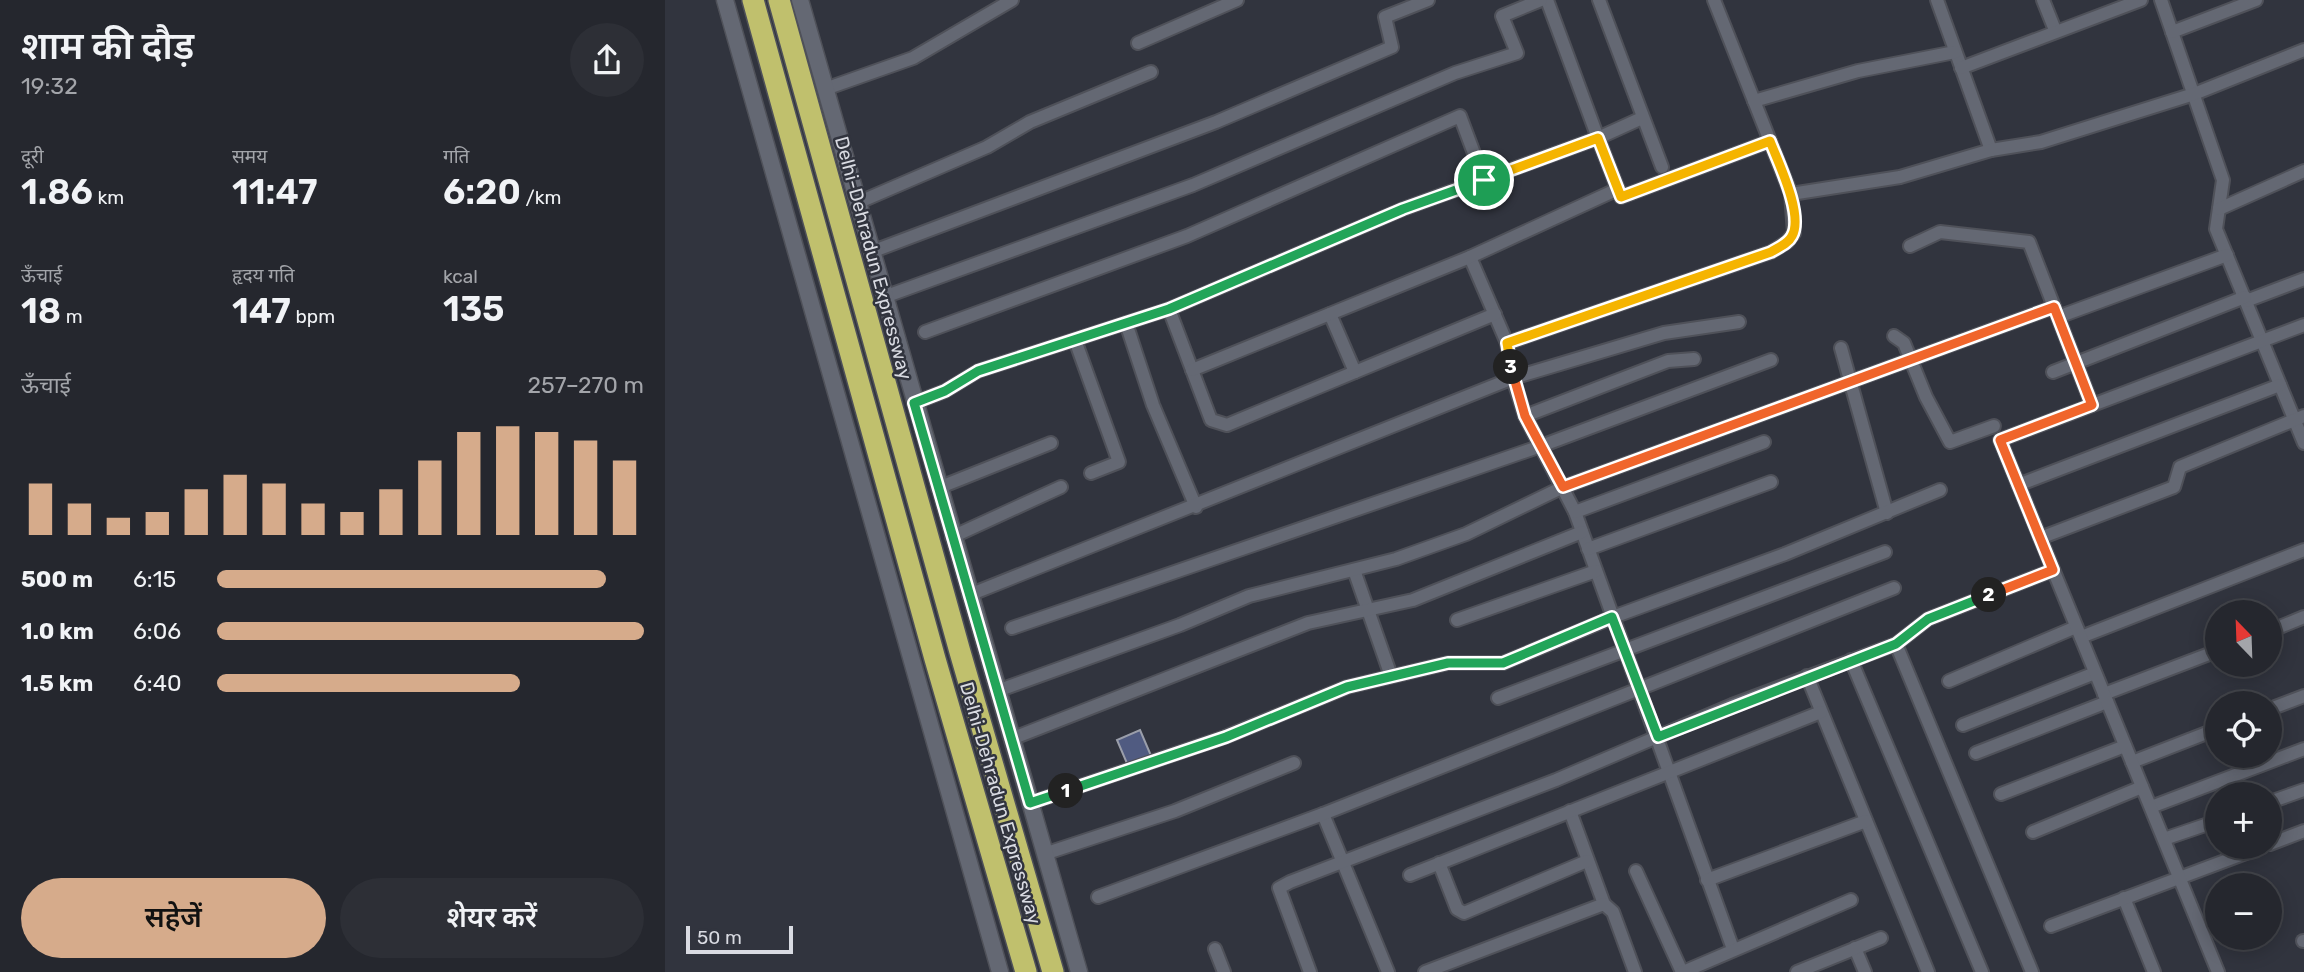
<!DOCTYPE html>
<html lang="hi">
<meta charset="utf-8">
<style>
body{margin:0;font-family:Rubik,"Noto Sans Devanagari",sans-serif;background:#2d2f36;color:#f1f3f6;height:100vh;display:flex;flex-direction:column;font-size:26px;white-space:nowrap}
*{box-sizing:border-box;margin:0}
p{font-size:23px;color:#a3a5aa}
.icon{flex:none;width:38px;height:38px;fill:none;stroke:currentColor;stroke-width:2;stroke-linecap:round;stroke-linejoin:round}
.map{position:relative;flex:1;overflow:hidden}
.details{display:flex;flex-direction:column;background:#25272e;width:665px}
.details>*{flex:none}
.needle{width:46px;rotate:337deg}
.buttons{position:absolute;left:1540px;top:600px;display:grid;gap:14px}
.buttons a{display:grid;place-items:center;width:77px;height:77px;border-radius:50%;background:#25272e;box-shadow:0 4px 18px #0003,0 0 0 2px #42444a;font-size:35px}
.scale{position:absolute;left:21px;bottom:18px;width:107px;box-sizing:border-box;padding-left:7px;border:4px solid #d9dbe2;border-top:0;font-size:19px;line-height:24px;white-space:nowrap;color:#d9dbe2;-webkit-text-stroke:5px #31343e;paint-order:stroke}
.pin{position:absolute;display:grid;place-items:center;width:60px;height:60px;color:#fff;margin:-30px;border:4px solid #fff;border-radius:50%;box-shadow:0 2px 7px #0007}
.km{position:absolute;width:35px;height:35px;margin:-18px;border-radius:50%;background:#222;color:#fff;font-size:19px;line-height:35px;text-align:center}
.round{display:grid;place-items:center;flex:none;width:74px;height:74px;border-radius:37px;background:#2d2f36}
.overview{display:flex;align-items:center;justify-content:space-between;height:119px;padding:0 21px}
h1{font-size:38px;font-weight:600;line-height:52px}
.stats{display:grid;grid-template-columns:repeat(3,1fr);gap:10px;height:119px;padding:7px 21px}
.stats div{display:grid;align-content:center}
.stats b{font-size:35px;font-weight:600}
.stats small{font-size:19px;font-weight:400}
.stats p{font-size:19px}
.chart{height:196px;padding:14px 21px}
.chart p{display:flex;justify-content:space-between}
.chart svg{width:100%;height:126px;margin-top:7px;stroke:#d6ab8b;stroke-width:6}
.button{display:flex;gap:14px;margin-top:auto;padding:14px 21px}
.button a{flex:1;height:80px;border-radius:42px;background:#d6ab8b;color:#111;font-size:28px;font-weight:600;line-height:80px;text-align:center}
.button a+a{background:#2d2f36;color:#f1f3f6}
ul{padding:0 21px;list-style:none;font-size:23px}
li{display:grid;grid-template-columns:112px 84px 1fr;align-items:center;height:52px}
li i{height:18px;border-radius:9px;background:#d6ab8b}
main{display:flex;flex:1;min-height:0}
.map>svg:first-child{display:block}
.building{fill:#505b81;stroke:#9a9eaa;stroke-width:2}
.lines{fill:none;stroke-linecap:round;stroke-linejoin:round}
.minor-casing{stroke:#4f5159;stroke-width:16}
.tertiary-casing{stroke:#4f5159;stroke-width:19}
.motorway-casing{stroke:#4f5159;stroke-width:24}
.minor{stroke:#646873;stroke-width:12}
.tertiary{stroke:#646873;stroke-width:16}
.motorway{stroke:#c0c06d;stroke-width:21}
.split-1-casing{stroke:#fff;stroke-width:14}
.split-2-casing{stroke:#fff;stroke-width:14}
.split-3-casing{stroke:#fff;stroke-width:14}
.split-4-casing{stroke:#fff;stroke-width:14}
.split-1{stroke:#22a559;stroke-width:9}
.split-2{stroke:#22a559;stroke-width:9}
.split-3{stroke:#f0652b;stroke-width:9}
.split-4{stroke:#f5b400;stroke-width:9}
.labels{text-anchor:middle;stroke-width:5;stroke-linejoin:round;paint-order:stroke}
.street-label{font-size:19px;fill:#d9dbe2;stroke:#31343e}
</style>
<main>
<section class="details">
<div class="overview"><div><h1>शाम की दौड़</h1><p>19:32</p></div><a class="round"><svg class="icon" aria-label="share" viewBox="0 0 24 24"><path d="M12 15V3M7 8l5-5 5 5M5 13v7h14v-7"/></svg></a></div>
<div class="stats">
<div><p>दूरी</p><b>1.86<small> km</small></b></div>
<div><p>समय</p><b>11:47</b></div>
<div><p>गति</p><b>6:20<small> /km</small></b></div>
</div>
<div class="stats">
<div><p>ऊँचाई</p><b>18<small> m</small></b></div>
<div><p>हृदय गति</p><b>147<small> bpm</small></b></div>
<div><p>kcal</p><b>135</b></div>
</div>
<div class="chart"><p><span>ऊँचाई</span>257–270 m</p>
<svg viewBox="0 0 160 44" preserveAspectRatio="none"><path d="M5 44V26M15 44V33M25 44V38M35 44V36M45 44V28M55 44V23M65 44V26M75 44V33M85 44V36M95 44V28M105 44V18M115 44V8M125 44V6M135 44V8M145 44V11M155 44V18"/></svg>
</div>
<ul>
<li><b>500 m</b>6:15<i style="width:91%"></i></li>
<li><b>1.0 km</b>6:06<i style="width:100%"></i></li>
<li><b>1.5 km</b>6:40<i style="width:71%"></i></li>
</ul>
<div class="button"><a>सहेजें</a><a>शेयर करें</a></div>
</section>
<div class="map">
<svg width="1639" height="972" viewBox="0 0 1639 972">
<rect width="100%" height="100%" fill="#31343e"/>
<path class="building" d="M 475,730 L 487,758 L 464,768 L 452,740 Z"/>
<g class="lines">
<defs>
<g id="minor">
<path d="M 882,0 L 933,138 L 977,118"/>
<path d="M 934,0 L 997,167"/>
<path d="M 1272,0 L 1326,150"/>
<path d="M 1378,0 L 1390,30"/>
<path d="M 1496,0 L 1558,180 L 1551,229 L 1639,443"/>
<path d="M 1507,32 L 1591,0"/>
<path d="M 473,43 L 572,0"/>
<path d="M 1296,68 L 1476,0"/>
<path d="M 160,89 L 248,58 L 347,0"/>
<path d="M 1089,101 L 1193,71 L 1290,52"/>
<path d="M 1126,194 L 1235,177 L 1326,150 L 1376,142 L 1529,94 L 1639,50"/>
<path d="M 192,203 L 322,147 L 365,122 L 486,72"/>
<path d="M 1554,209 L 1639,171"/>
<path d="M 1245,246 L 1275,232 L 1364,242 L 1427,405"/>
<path d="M 206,252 L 551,122 L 727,47 L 720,17 L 763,0"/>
<path d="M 805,257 L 842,343 L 848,378 L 860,416 L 910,512 L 1068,949"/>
<path d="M 219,297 L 528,185 L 790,73 L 852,53 L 837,16 L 876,0"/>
<path d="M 1581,301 L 1639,279"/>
<path d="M 504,309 L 546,420 L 562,425 L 830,314"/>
<path d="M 665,314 L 690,372"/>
<path d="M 1401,314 L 1562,255"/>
<path d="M 461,323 L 488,405 L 531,507"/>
<path d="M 260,332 L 522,236 L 795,116 L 819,180"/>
<path d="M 1229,336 L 1239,343 L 1261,397 L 1285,442 L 1329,426"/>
<path d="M 410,340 L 454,462 L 426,473"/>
<path d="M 842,343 L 1106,252 L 1122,242 L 1129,233 L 1126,194 L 1049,0"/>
<path d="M 1176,348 L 1222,513"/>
<path d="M 527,370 L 805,257 L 953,189"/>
<path d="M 1388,372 L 1580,297"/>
<path d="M 249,403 L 280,391 L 313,371 L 504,309 L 738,209 L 933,138 L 956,197 L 1105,141"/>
<path d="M 860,416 L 1003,361 L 1029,359"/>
<path d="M 1353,485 L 1615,385"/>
<path d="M 273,488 L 386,443"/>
<path d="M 910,512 L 1099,442"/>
<path d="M 287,537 L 396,487"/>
<path d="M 1375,538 L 1509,487 L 1515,467 L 1639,416"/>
<path d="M 923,549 L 1106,482"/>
<path d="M 689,570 L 726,676"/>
<path d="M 304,595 L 848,378 L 999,333 L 1074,322"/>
<path d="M 792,620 L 931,571"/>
<path d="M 347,628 L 876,446 L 1106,360"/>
<path d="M 1605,631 L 1639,617"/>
<path d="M 1416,637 L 1639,550"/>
<path d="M 1231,644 L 1367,972"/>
<path d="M 1186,660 L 1317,972"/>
<path d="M 1142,676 L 1263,972"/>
<path d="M 1284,681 L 1411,627"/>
<path d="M 332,691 L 515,625 L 584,596 L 731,559 L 801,534 L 898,487 L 1389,307"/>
<path d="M 1439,694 L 1552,651"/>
<path d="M 833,698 L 1220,552"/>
<path d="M 1605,709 L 1639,696"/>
<path d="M 1298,725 L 1430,673"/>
<path d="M 346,739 L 643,623 L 748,600 L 917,532"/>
<path d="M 1311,753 L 1442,702"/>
<path d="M 1467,762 L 1552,729"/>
<path d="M 1336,794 L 1460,746"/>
<path d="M 1605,802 L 1639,790"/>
<path d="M 365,803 L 560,737 L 682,687 L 783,663 L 838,663 L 948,617 L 1120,554 L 1275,490"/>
<path d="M 1486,807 L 1639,749"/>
<path d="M 905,811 L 939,904"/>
<path d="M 658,814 L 723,972"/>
<path d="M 1368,832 L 1477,787"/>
<path d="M 1499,839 L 1552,821"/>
<path d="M 1605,844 L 1639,831"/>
<path d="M 379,854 L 510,811 L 629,763"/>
<path d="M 774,863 L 792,909 L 799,913 L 922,861"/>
<path d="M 971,871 L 1017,972"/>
<path d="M 745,875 L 1156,712"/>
<path d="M 1042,880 L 1201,821"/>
<path d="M 433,897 L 658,814 L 1229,588"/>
<path d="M 1459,898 L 1489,972"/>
<path d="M 1386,926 L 1597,847"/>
<path d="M 1638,941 L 1639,941"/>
<path d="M 1190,948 L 1200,972"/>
<path d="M 550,949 L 559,972"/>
<path d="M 645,972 L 614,888 L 625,882 L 891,780 L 1067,705 L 1231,644 L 1263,619 L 1388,570"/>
<path d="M 760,972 L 939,904 L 948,912 L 970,972"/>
<path d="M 1018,972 L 1186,900"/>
<path d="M 1132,972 L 1216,938"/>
<path d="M 1553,972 L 1335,440 L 1639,325"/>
</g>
<g id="tertiary">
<path d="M 60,0 L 335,972"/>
<path d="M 135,0 L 414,972"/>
</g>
<g id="motorway">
<path d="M 88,0 L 270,659 L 361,972"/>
<path d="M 114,0 L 295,652 L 388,972"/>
</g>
</defs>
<use href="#minor" class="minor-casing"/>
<use href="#tertiary" class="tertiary-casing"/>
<use href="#motorway" class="motorway-casing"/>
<use href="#minor" class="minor"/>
<use href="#tertiary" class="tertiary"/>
<use href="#motorway" class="motorway"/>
</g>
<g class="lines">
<defs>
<path id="split-1" d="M 401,791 L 365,803 L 249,403 L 280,391 L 313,371 L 504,309 L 738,209 L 819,180"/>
<path id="split-2" d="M 401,791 L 561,737 L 682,687 L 783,663 L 838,663 L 947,617 L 993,737 L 1231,644 L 1263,619 L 1324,595"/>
<path id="split-3" d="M 846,367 L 860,416 L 898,487 L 1389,307 L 1427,405 L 1335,440 L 1388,570 L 1324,595"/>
<path id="split-4" d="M 819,180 L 933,138 L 956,197 L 1105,141 C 1113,162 1139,215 1127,236 C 1123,244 1114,247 1106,252 L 842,343 L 846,367"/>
</defs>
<use href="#split-1" class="split-1-casing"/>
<use href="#split-2" class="split-2-casing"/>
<use href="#split-3" class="split-3-casing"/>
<use href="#split-4" class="split-4-casing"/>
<use href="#split-1" class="split-1"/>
<use href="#split-2" class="split-2"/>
<use href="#split-3" class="split-3"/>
<use href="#split-4" class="split-4"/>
</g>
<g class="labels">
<g class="street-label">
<text transform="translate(209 258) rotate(75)" y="7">Delhi-Dehradun Expressway</text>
<text transform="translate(336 803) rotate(74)" y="7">Delhi-Dehradun Expressway</text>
</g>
</g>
</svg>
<div class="buttons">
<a><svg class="needle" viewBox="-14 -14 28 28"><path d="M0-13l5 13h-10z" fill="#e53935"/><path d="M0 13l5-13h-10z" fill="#a3a5aa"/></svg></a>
<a><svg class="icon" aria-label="locate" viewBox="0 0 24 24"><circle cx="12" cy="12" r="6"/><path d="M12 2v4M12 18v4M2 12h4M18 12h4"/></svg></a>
<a>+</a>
<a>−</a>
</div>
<div class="scale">50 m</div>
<div class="pin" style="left:819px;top:180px;background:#1e9e55"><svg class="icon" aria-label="arrive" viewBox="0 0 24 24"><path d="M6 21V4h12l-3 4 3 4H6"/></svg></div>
<b class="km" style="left:401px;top:791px">1</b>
<b class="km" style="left:1324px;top:595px">2</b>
<b class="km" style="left:846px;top:367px">3</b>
</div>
</main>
